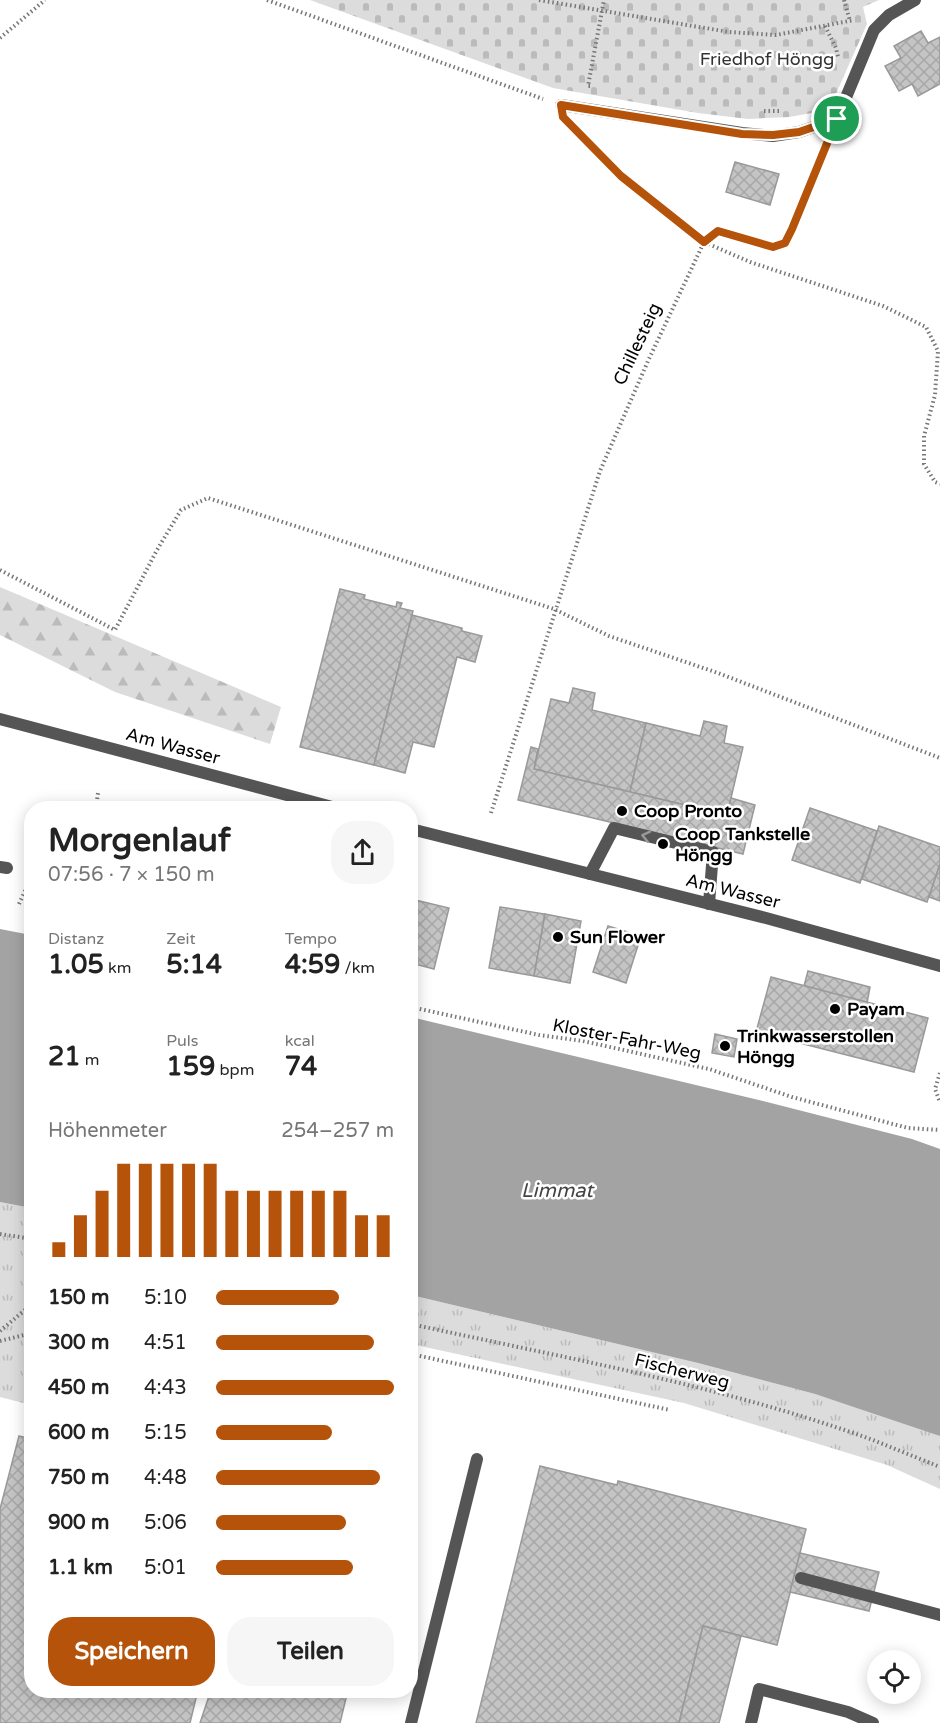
<!DOCTYPE html>
<html lang="de">
<meta charset="utf-8">
<style>
body{margin:0;font-family:"Varela Round",sans-serif;background:#f6f6f6;color:#222;height:100vh;display:flex;flex-direction:column;font-size:22px;white-space:nowrap}
*{box-sizing:border-box;margin:0}
p{font-size:20px;color:#767676}
.icon{flex:none;width:33px;height:33px;fill:none;stroke:currentColor;stroke-width:2;stroke-linecap:round;stroke-linejoin:round}
.map{position:relative;flex:1;overflow:hidden}
.drawer{position:absolute;left:24px;top:801px;width:394px;height:897px;display:flex;flex-direction:column;background:#fff;border-radius:24px;box-shadow:0 3px 15px #0003}
.drawer>*{flex:none}
.tools{position:absolute;left:867px;top:1650px;display:grid;gap:12px}
.tools a{display:grid;place-items:center;width:54px;height:54px;border-radius:50%;background:#fff;box-shadow:0 3px 15px #0003;font-size:30px}
.pin{position:absolute;display:grid;place-items:center;width:51px;height:51px;color:#fff;margin:-26px;border:3px solid #fff;border-radius:50%;box-shadow:0 2px 6px #0007}
.round{display:grid;place-items:center;flex:none;width:63px;height:63px;border-radius:24px;background:#f6f6f6}
.summary{display:flex;align-items:center;justify-content:space-between;height:102px;padding:0 24px}
h1{font-size:33px;font-weight:800;line-height:45px}
.metrics{display:grid;grid-template-columns:repeat(3,1fr);gap:9px;height:102px;padding:6px 24px}
.metrics div{display:grid;align-content:center}
.metrics b{font-size:26px;font-weight:800}
.metrics small{font-size:16px;font-weight:400}
.metrics p{font-size:16px}
.chart{height:168px;padding:12px 24px}
.chart p{display:flex;justify-content:space-between}
.chart svg{width:100%;height:108px;margin-top:6px;stroke:#b45309;stroke-width:6}
.cta{display:flex;gap:12px;margin-top:auto;padding:12px 24px}
.cta a{flex:1;height:69px;border-radius:24px;background:#b45309;color:#fff;font-size:24px;font-weight:800;line-height:69px;text-align:center}
.cta a+a{background:#f6f6f6;color:#222}
ul{padding:0 24px;list-style:none;font-size:20px}
li{display:grid;grid-template-columns:96px 72px 1fr;align-items:center;height:45px}
li i{height:15px;border-radius:8px;background:#b45309}
.map>svg:first-child{display:block}
.grass{fill:url(#grass-tufts)}
.forest{fill:url(#forest-firs)}
.cemetery{fill:url(#cemetery-stones)}
.water{fill:#a3a3a3}
.building{fill:url(#building-cross-hatch);stroke:#999;stroke-width:1.5}
.lines{fill:none;stroke-linecap:round;stroke-linejoin:round}
.path{stroke:#777;stroke-width:4;stroke-dasharray:1.5 3;stroke-linecap:butt}
.service{stroke:#555;stroke-width:12}
.minor{stroke:#555;stroke-width:12}
.tertiary{stroke:#555;stroke-width:12}
.oneway{stroke:#999}
.route-casing{stroke:#fff;stroke-width:12}
.route{stroke:#b45309;stroke-width:8}
.poi-dot{fill:#000;stroke:#fff;stroke-width:2}
.labels{text-anchor:middle;stroke-width:5;stroke-linejoin:round;paint-order:stroke}
.park-label{font-size:18px;fill:#333;stroke:#fff}
.street-label{font-size:18px;fill:#000;stroke:#fff}
.poi-label{font-size:18px;font-weight:bold;fill:#000;stroke:#fff;text-anchor:start}
.water-label{font-size:20px;font-style:italic;fill:#444;stroke:#fff}
</style>
<div class="map">
<svg width="940" height="1723" viewBox="0 0 940 1723">
<defs>
<pattern id="grass-tufts" width="24" height="20" patternUnits="userSpaceOnUse" patternTransform="scale(1.5)"><rect width="24" height="20" fill="#dcdcdc"/><path d="M3 7l-1-3M5 7V3M7 7l1-3M15 17l-1-3M17 17v-4M19 17l1-3" fill="none" stroke="#bbb"/></pattern>
<pattern id="forest-firs" width="22" height="20" patternUnits="userSpaceOnUse" patternTransform="scale(1.5)"><rect width="22" height="20" fill="#dcdcdc"/><path d="M5 1l3.5 6h-7zM16 11l3.5 6h-7z" fill="#bbb"/></pattern>
<pattern id="cemetery-stones" width="16" height="16" patternUnits="userSpaceOnUse" patternTransform="scale(1.5)"><rect width="16" height="16" fill="#dcdcdc"/><path d="M2 7V4a2 2 0 0 1 4 0v3zM10 15v-3a2 2 0 0 1 4 0v3z" fill="#bbb"/></pattern>
<pattern id="building-cross-hatch" width="8" height="8" patternUnits="userSpaceOnUse" patternTransform="scale(1.5)"><rect width="8" height="8" fill="#c4c4c4"/><path d="M0 0l8 8M0 8l8-8" fill="none" stroke="#a7a7a7"/></pattern>
</defs>
<rect width="100%" height="100%" fill="#fff"/>
<g class="grass">
<path d="M 0,1202 L 31,1208 L 31,1405 L 0,1397 Z"/>
<path d="M 411,1295 L 698,1363 L 815,1394 L 929,1431 L 940,1436 L 940,1489 L 887,1465 L 684,1403 L 411,1344 Z"/>
</g>
<path class="forest" d="M 0,587 L 281,707 L 270,744 L 115,692 L 0,635 Z"/>
<path class="cemetery" d="M 310,0 L 879,0 L 863,7 L 867,24 L 835,96 L 828,105 L 812,113 L 789,117 L 748,119 L 698,113 L 553,88 Z"/>
<g class="water">
<path d="M 0,929 L 31,935 L 31,1208 L 0,1202 Z"/>
<path d="M 411,1017 L 763,1101 L 912,1139 L 940,1149 L 940,1436 L 815,1394 L 698,1363 L 411,1295 Z"/>
</g>
<g class="building">
<path d="M 921,31 L 928,43 L 940,37 L 940,84 L 918,96 L 912,84 L 899,91 L 885,66 L 901,58 L 894,46 Z"/>
<path d="M 735,162 L 779,174 L 770,205 L 726,192 Z"/>
<path d="M 340,589 L 365,595 L 364,599 L 396,607 L 397,602 L 402,603 L 400,608 L 413,611 L 374,765 L 300,747 Z"/>
<path d="M 412,615 L 462,628 L 462,631 L 482,636 L 475,662 L 457,657 L 434,747 L 413,742 L 405,773 L 374,765 Z"/>
<path d="M 573,688 L 595,693 L 592,710 L 646,723 L 630,792 L 534,769 L 551,699 L 569,703 Z"/>
<path d="M 704,721 L 727,726 L 724,743 L 743,747 L 727,815 L 630,792 L 646,723 L 700,736 Z"/>
<path d="M 531,747 L 538,749 L 534,769 L 727,815 L 731,798 L 755,805 L 743,854 L 518,800 Z"/>
<path d="M 810,808 L 877,831 L 860,883 L 792,860 Z"/>
<path d="M 879,826 L 940,847 L 940,864 L 927,902 L 862,879 Z"/>
<path d="M 940,864 L 940,901 L 929,897 Z"/>
<path d="M 411,899 L 449,908 L 434,969 L 411,963 Z"/>
<path d="M 500,907 L 545,914 L 534,976 L 489,968 Z"/>
<path d="M 545,914 L 581,921 L 570,983 L 534,976 Z"/>
<path d="M 608,926 L 641,936 L 626,983 L 593,972 Z"/>
<path d="M 808,971 L 870,987 L 867,1003 L 804,986 Z"/>
<path d="M 771,977 L 928,1018 L 914,1072 L 756,1032 Z"/>
<path d="M 715,1034 L 737,1039 L 734,1057 L 712,1053 Z"/>
<path d="M 19,1436 L 32,1439 L 32,1690 L 198,1690 L 190,1723 L 0,1723 L 0,1509 Z"/>
<path d="M 540,1466 L 617,1485 L 618,1481 L 806,1529 L 777,1645 L 703,1626 L 679,1723 L 476,1723 Z"/>
<path d="M 800,1553 L 879,1572 L 869,1611 L 790,1592 Z"/>
<path d="M 703,1626 L 741,1636 L 719,1723 L 679,1723 Z"/>
<path d="M 211,1690 L 348,1690 L 340,1723 L 200,1723 Z"/>
</g>
<g class="lines">
<g class="path">
<path d="M 267,0 L 543,99"/>
<path d="M 539,0 L 729,32 L 776,35 L 854,20"/>
<path d="M 844,0 L 850,21"/>
<path d="M 825,26 L 836,48 L 838,57"/>
<path d="M 0,38 L 45,0"/>
<path d="M 590,86 L 588,86 L 604,0"/>
<path d="M 764,111 L 780,111"/>
<path d="M 576,130 L 621,176 L 704,242 L 750,262 L 883,306 L 926,327 L 938,351 L 935,395 L 924,436 L 924,464 L 935,482 L 940,484"/>
<path d="M 0,570 L 115,630 L 157,550 L 181,510 L 208,498 L 554,609 L 609,636 L 718,673 L 940,758"/>
<path d="M 96,808 L 98,793"/>
<path d="M 491,813 L 600,471 L 648,361 L 704,242 L 718,231 L 773,247 L 785,243 L 792,229 L 827,144"/>
<path d="M 19,904 L 32,876"/>
<path d="M 411,1007 L 539,1035 L 583,1041 L 709,1069 L 792,1097 L 908,1128 L 940,1130"/>
<path d="M 940,1073 L 935,1089 L 940,1102"/>
<path d="M 0,1234 L 32,1239"/>
<path d="M 411,1324 C 565,1358 724,1386 873,1440 C 895,1449 918,1458 940,1467"/>
<path d="M 0,1331 L 32,1304"/>
<path d="M 0,1341 L 32,1333"/>
<path d="M 411,1354 L 670,1410"/>
</g>
<g class="service">
<path d="M 561,105 L 742,133 L 773,136 L 799,132 L 837,119 L 874,30 L 889,15 L 915,0"/>
<path d="M 590,874 L 614,828 L 713,852 L 709,904"/>
<path d="M 801,1578 L 940,1615"/>
<path d="M 411,1723 L 477,1459"/>
<path d="M 751,1723 L 759,1689 L 848,1712 L 873,1723"/>
</g>
<path class="minor" d="M 0,867 L 7,868"/>
<g class="tertiary">
<path d="M 0,719 L 336,808"/>
<path d="M 411,829 L 766,918 L 940,966"/>
</g>
</g>
<defs><path id="oneway-chevron" d="M-2-3.5L2.5 0L-2 3.5" fill="none" stroke-width="1.6" stroke-linecap="round" stroke-linejoin="round" transform="scale(1.5)"/></defs>
<use class="oneway" href="#oneway-chevron" transform="translate(646 836) rotate(-167)"/>
<g class="lines">
<defs>
<path id="route" d="M 561,105 L 742,134 L 773,135 L 799,132 L 837,119 L 792,229 L 785,243 L 773,247 L 718,231 L 704,242 L 621,176 L 563,117 Z"/>
</defs>
<use href="#route" class="route-casing"/>
<use href="#route" class="route"/>
</g>
<g class="poi-dot">
<circle cx="622" cy="811" r="6"/>
<circle cx="663" cy="844" r="6"/>
<circle cx="558" cy="937" r="6"/>
<circle cx="835" cy="1009" r="6"/>
<circle cx="725" cy="1046" r="6"/>
</g>
<g class="labels">
<g class="park-label">
<text x="767" y="65">Friedhof Höngg</text>
</g>
<g class="street-label">
<text transform="translate(637 344) rotate(-65)" y="6">Chillesteig</text>
<text transform="translate(173 746) rotate(15)" y="6">Am Wasser</text>
<text transform="translate(733 891) rotate(14)" y="6">Am Wasser</text>
<text transform="translate(627 1039) rotate(11)" y="6">Kloster-Fahr-Weg</text>
<text transform="translate(682 1371) rotate(14)" y="6">Fischerweg</text>
</g>
<g class="poi-label">
<text x="634" y="817">Coop Pronto</text>
<text x="675" y="840">Coop Tankstelle<tspan x="675" dy="21">Höngg</tspan></text>
<text x="570" y="943">Sun Flower</text>
<text x="847" y="1015">Payam</text>
<text x="737" y="1042">Trinkwasserstollen<tspan x="737" dy="21">Höngg</tspan></text>
</g>
<g class="water-label">
<text x="557" y="1197">Limmat</text>
</g>
</g>
</svg>
<div class="tools">
<a><svg class="icon" aria-label="locate" viewBox="0 0 24 24"><circle cx="12" cy="12" r="6"/><path d="M12 2v4M12 18v4M2 12h4M18 12h4"/></svg></a>
</div>
<div class="pin" style="left:837px;top:119px;background:#1e9e55"><svg class="icon" aria-label="arrive" viewBox="0 0 24 24"><path d="M6 21V4h12l-3 4 3 4H6"/></svg></div>
<section class="drawer">
<div class="summary"><div><h1>Morgenlauf</h1><p>07:56 · 7 × 150 m</p></div><a class="round"><svg class="icon" aria-label="share" viewBox="0 0 24 24"><path d="M12 15V3M7 8l5-5 5 5M5 13v7h14v-7"/></svg></a></div>
<div class="metrics">
<div><p>Distanz</p><b>1.05<small> km</small></b></div>
<div><p>Zeit</p><b>5:14</b></div>
<div><p>Tempo</p><b>4:59<small> /km</small></b></div>
</div>
<div class="metrics">
<div><b>21<small> m</small></b></div>
<div><p>Puls</p><b>159<small> bpm</small></b></div>
<div><p>kcal</p><b>74</b></div>
</div>
<div class="chart"><p><span>Höhenmeter</span>254–257 m</p>
<svg viewBox="0 0 160 44" preserveAspectRatio="none"><path d="M5 44V38M15 44V27M25 44V17M35 44V6M45 44V6M55 44V6M65 44V6M75 44V6M85 44V17M95 44V17M105 44V17M115 44V17M125 44V17M135 44V17M145 44V27M155 44V27"/></svg>
</div>
<ul>
<li><b>150 m</b>5:10<i style="width:69%"></i></li>
<li><b>300 m</b>4:51<i style="width:89%"></i></li>
<li><b>450 m</b>4:43<i style="width:100%"></i></li>
<li><b>600 m</b>5:15<i style="width:65%"></i></li>
<li><b>750 m</b>4:48<i style="width:92%"></i></li>
<li><b>900 m</b>5:06<i style="width:73%"></i></li>
<li><b>1.1 km</b>5:01<i style="width:77%"></i></li>
</ul>
<div class="cta"><a>Speichern</a><a>Teilen</a></div>
</section>
</div>
